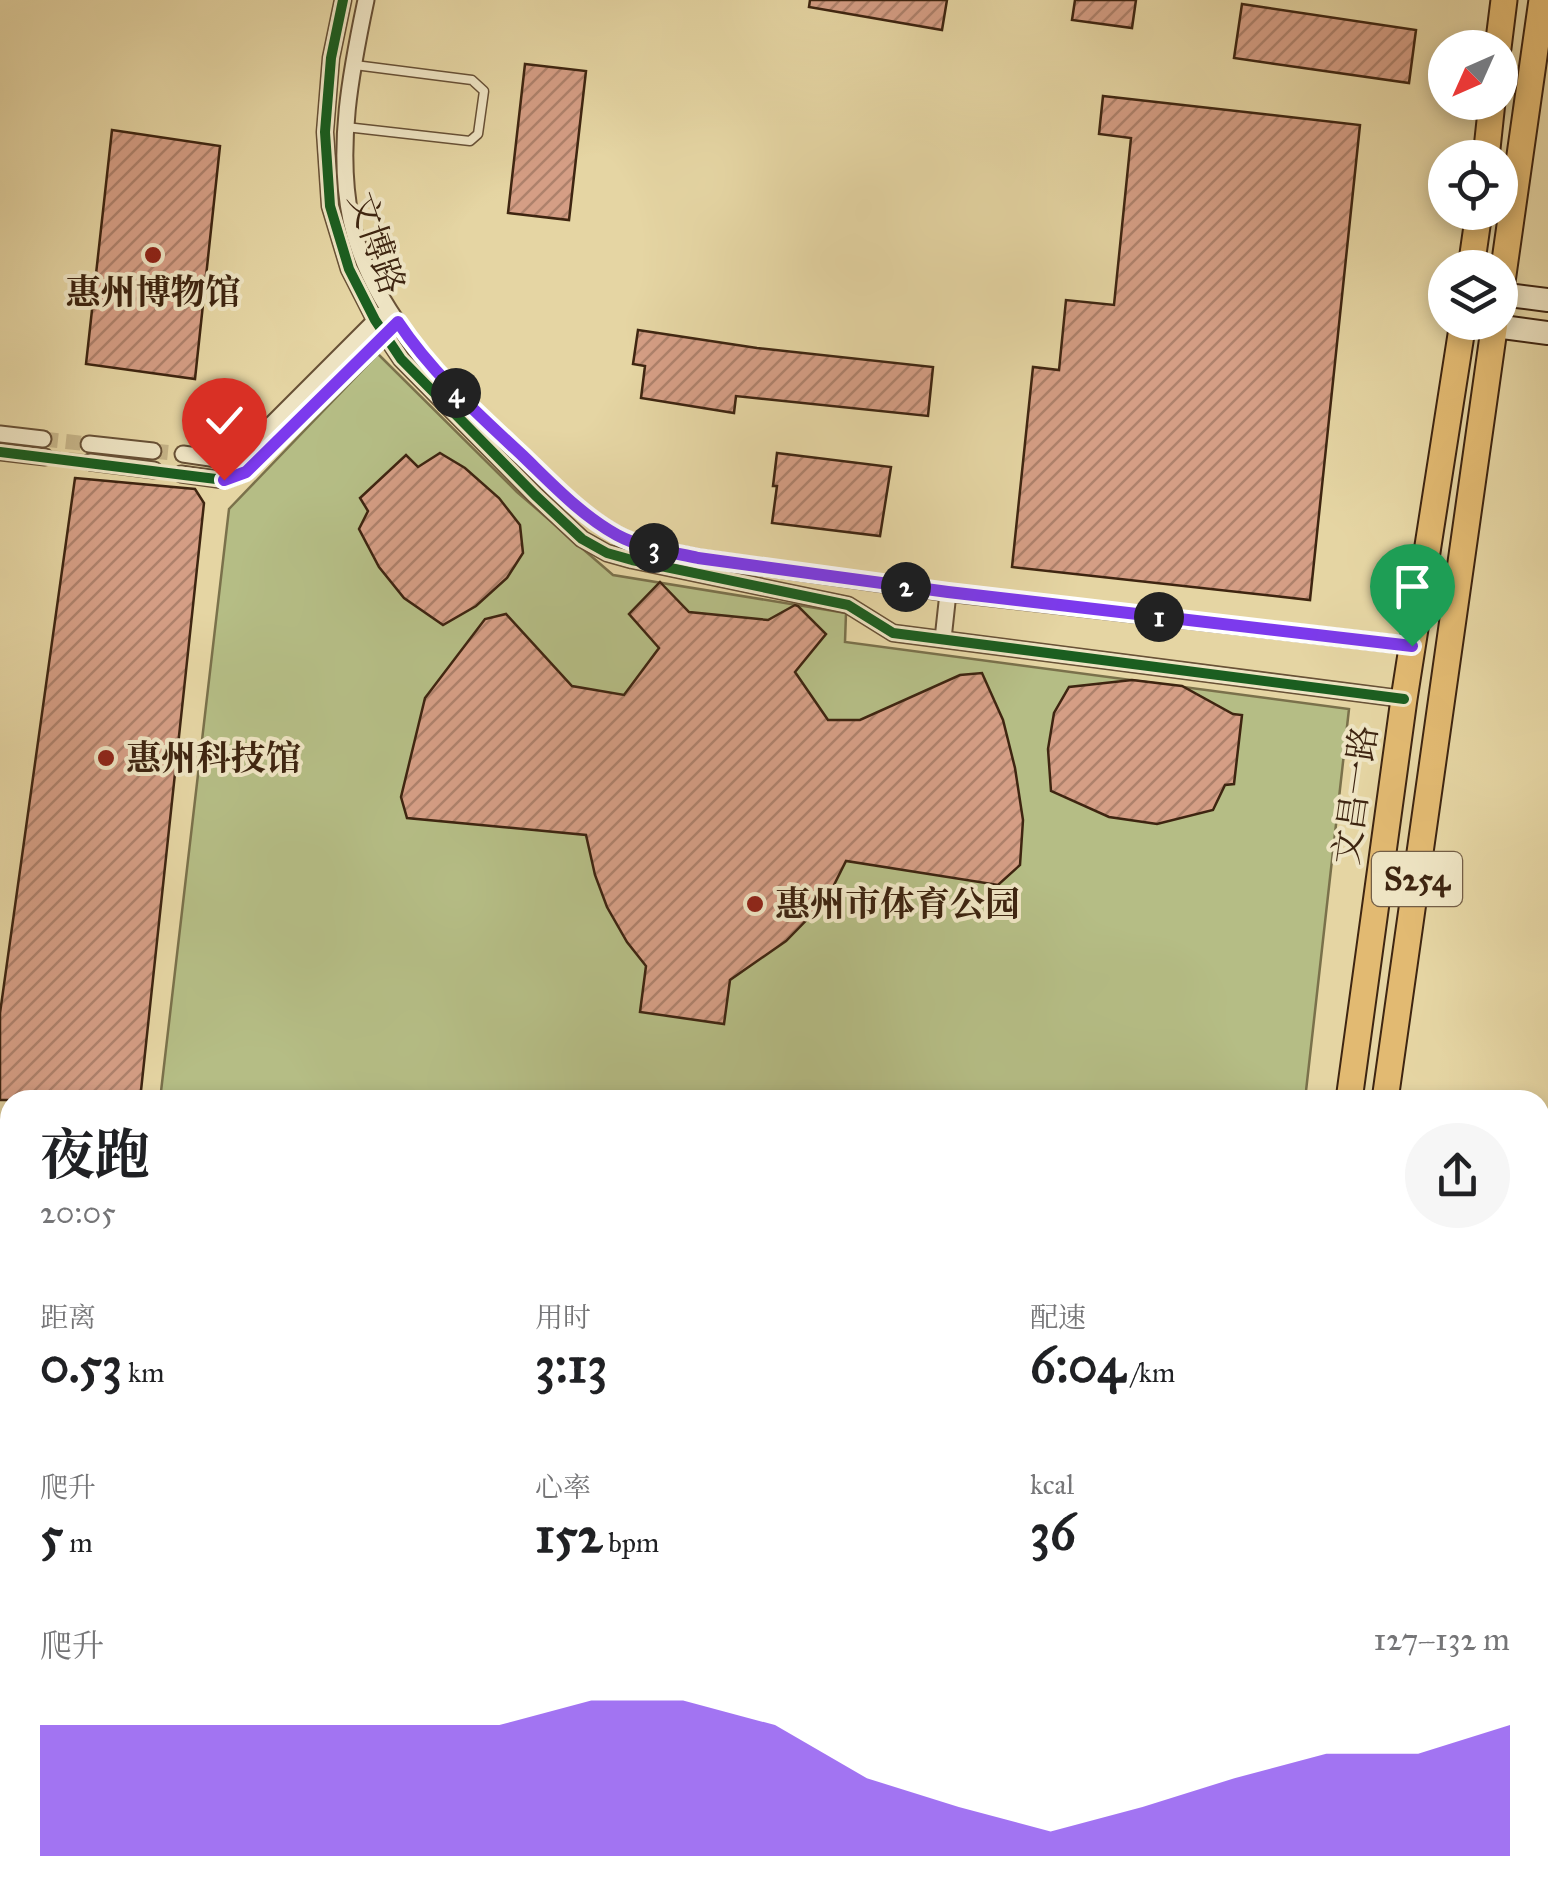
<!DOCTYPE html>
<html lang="zh">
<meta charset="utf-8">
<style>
body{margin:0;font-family:"IM FELL Great Primer","Noto Serif SC",serif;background:#f6f6f6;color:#202124;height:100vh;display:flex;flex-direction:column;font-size:38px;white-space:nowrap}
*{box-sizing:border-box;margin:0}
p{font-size:32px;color:#757577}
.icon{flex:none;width:55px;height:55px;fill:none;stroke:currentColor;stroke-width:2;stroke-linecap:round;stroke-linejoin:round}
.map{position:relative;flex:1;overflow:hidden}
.sheet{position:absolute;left:0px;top:1090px;width:1550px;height:810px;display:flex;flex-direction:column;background:#fff;border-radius:30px 30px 0 0;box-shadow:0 5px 15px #0003}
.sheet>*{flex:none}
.needle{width:65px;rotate:225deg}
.fabs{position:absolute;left:1428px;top:30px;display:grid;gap:20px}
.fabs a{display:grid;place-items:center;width:90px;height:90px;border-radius:50%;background:#fff;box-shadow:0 5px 15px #0003;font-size:50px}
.pin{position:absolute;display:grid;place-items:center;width:85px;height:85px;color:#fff;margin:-102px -42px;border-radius:50% 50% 50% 0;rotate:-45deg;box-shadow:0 0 10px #0007}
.pin .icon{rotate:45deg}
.km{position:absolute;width:50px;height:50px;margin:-25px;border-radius:50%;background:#222;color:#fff;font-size:28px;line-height:50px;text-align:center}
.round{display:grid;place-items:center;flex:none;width:105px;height:105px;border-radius:52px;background:#f6f6f6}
.head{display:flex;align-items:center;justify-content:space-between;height:170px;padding:0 40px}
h1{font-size:55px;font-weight:700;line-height:75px}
.figures{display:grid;grid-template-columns:repeat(3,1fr);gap:15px;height:170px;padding:10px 40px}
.figures div{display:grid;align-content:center}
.figures b{font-size:50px;font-weight:700}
.figures small{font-size:28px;font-weight:400}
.figures p{font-size:28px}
.chart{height:280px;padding:20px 40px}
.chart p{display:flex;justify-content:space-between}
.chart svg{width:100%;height:180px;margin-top:10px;fill:#7c3aed;opacity:.7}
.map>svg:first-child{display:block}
.grass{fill:url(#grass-tufts);stroke:#7a714b;stroke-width:2.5}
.pitch{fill:#b5bd85;stroke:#7a714b;stroke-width:2.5}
.building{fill:url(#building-hatch);stroke:#3e2511;stroke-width:2.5}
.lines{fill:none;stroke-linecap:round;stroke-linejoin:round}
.street-tunnel{stroke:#c4b286;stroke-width:15;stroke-dasharray:15 8;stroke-linecap:butt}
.lane-casing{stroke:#685136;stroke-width:11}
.street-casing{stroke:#685136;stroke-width:19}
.secondary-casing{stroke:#3e2511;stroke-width:26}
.primary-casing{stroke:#3e2511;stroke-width:29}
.lane{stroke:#eee4c3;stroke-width:8}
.street{stroke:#eee4c3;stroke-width:15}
.secondary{stroke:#eee4c3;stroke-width:22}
.primary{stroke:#e2ba72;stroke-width:25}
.cycleway-casing{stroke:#eee4c3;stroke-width:16}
.cycleway{stroke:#1b5e20;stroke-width:10}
.route-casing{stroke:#fff;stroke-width:20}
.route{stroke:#7c3aed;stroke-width:12}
.poi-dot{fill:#8f2418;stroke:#eee4c3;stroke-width:4}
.labels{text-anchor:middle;stroke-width:8;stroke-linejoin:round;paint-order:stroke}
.shield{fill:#eee4c3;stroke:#735e46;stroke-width:2.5}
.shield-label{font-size:32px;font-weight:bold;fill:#3e2511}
.street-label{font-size:35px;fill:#3e2511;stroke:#eee4c3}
.poi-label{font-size:35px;font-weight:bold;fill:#3e2511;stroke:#eee4c3;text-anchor:start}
</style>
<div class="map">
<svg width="1548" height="1900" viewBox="0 0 1548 1900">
<defs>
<pattern id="grass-tufts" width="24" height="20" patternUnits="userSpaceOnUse" patternTransform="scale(2.5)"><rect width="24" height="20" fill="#b5bd85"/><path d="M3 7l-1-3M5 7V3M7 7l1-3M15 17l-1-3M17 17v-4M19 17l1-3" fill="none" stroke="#95996b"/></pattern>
<pattern id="building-hatch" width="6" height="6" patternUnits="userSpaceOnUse" patternTransform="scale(2.5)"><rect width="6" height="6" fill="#d59e85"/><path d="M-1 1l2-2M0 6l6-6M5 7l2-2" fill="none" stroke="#ae816b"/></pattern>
</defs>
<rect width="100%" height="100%" fill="#e5d5a3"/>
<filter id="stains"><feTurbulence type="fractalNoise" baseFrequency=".002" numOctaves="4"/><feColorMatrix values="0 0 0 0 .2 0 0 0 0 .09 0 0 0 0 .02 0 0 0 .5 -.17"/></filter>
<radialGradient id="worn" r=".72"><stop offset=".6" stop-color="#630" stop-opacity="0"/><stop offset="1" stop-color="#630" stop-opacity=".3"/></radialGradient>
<g class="grass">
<path d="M 1540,1233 L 1548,1234 L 1548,1438 L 1540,1437 Z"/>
<path d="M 1540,1515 L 1548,1515 L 1548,1720 L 1540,1719 Z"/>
</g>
<path class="pitch" d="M 378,354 L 517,492 L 613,575 L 846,613 L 845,642 L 1349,709 L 1305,1100 L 160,1100 L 229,509 Z"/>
<g class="building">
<path d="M 810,0 L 947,0 L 942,30 L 809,7 Z"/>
<path d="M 1075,0 L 1136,0 L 1132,28 L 1072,20 Z"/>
<path d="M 1242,4 L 1416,30 L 1409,83 L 1234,58 Z"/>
<path d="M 525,64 L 586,71 L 569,220 L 508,213 Z"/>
<path d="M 1103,96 L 1360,125 L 1310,600 L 1012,567 L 1033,367 L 1059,370 L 1066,300 L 1114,305 L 1131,138 L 1099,134 Z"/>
<path d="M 112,130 L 220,146 L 195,379 L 86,364 Z"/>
<path d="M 638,330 L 757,348 L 933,367 L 928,416 L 736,396 L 734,413 L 641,398 L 645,366 L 633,364 Z"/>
<path d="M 440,453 L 465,468 L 499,498 L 520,525 L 523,553 L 507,578 L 476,606 L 443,625 L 404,598 L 379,567 L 359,529 L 368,511 L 360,498 L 406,455 L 418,467 Z"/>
<path d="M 777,453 L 891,467 L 880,536 L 772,523 L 777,486 L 773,486 Z"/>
<path d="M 75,478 L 195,489 L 204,503 L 140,1100 L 0,1100 L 0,1013 Z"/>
<path d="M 660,582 L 689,612 L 768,620 L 795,605 L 798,606 L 826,634 L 795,672 L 828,720 L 860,720 L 960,675 L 982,673 L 1003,720 L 1015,768 L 1023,820 L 1020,865 L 998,885 L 846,861 L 827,899 L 786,941 L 730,980 L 724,1024 L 640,1012 L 646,966 L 627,942 L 607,907 L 595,875 L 586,835 L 407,818 L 401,797 L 425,698 L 485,619 L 506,614 L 572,686 L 624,695 L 659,648 L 629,614 Z"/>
<path d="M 1132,680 L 1182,686 L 1233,714 L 1242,715 L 1234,784 L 1225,785 L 1213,810 L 1157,824 L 1109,817 L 1051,791 L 1048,749 L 1054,713 L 1069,687 Z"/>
</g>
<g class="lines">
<g class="street-tunnel">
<path d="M 43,439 L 89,444"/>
<path d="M 153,451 L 183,454"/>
<path d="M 45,457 L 90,462"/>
</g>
<defs>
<path id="lane" d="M 346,127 L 470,141 L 478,134 L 484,91 L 472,80 L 355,65"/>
<g id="street">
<path d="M 343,0 L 331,58 L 325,132 L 330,206 L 349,269 L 375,320 L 401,359 L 535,495 L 582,539 L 607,553 L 632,560 L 848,605 L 893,633 L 1404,699"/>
<path d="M 366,0 C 351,71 336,148 351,220 C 372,319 453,390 523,457 C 553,485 581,515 617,535 C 641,548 671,552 698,558 L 948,593 L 1412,646"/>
<path d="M 0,434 L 43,439"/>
<path d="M 89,444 L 153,451"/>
<path d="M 0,452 L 45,457"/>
<path d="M 183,454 L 224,460 L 239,457 L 381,315"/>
<path d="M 90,462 L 154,470"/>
<path d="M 181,474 L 224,480 L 246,472 L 391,329"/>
<path d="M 943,639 L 948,593"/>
<path d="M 1540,1199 L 1548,1200"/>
<path d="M 1540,1217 L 1548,1218"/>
<path d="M 1540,1716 L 1548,1717"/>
<path d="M 1540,1741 L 1548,1742"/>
<path d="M 469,1890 L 491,1900"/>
<path d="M 195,1900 L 206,1890"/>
</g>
<g id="secondary">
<path d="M 1500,294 L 1548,300"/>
<path d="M 1488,322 L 1495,326 L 1548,333"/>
<path d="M 0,1225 L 10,1226"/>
<path d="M 0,1326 L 10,1327"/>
</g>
<g id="primary">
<path d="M 1498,48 L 1504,0"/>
<path d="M 1486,158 L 1492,102"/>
<path d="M 1471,268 L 1479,212"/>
<path d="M 1500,296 L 1542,0"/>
<path d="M 1349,1100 L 1404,699 L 1463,322"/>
<path d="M 1385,1100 L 1495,322"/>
<path d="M 0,1265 L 10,1266"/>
<path d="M 0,1310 L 10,1306"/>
<path d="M 1540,1456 L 1548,1457"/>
<path d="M 1540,1484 L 1548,1485"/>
<path d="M 1285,1900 L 1285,1890"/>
<path d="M 1317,1900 L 1318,1890"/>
</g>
</defs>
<use href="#lane" class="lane-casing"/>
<use href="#street" class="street-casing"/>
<use href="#secondary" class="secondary-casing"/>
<use href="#primary" class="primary-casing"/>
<use href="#lane" class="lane"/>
<use href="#street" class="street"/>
<use href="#secondary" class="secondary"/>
<use href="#primary" class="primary"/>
<defs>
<g id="cycleway">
<path d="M 343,0 L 331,58 L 325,132 L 330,206 L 349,269 L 375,320 L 401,359 L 535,495 L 582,539 L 607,553 L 632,560 L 848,605 L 893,633 L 1404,699"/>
<path d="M 0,452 L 224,480 L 246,472 L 394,325"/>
</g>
</defs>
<use href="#cycleway" class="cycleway-casing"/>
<use href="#cycleway" class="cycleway"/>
</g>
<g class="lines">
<defs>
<path id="route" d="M 224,480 L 246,472 L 398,322 C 432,373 478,414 523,456 C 552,484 581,515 617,535 C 641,548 671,552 698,558 L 948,592 L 1412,646"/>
</defs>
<use href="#route" class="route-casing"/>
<use href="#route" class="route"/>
</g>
<g class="poi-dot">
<circle cx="153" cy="255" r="10"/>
<circle cx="106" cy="758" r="10"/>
<circle cx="755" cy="904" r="10"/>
</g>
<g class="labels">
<rect class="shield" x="1372" y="852" width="90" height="54" rx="8"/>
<g class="shield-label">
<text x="1417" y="890">S254</text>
</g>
<g class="street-label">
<text transform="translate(377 243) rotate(71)" y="12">文博路</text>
<text transform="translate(1355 795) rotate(-82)" y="12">文昌一路</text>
</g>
<g class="poi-label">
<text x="153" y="304" text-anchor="middle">惠州博物馆</text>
<text x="126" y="770">惠州科技馆</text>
<text x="775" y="916">惠州市体育公园</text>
</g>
</g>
<rect width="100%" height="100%" filter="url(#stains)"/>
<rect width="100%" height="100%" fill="url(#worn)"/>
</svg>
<div class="fabs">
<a><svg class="needle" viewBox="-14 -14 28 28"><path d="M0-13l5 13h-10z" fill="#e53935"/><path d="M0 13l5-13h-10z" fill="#757577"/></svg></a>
<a><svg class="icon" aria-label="locate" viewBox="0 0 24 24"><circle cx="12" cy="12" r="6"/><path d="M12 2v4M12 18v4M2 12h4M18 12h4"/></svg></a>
<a><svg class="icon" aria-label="layers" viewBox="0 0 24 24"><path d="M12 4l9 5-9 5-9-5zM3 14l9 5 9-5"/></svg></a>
</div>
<div class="pin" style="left:1412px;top:646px;background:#1e9e55"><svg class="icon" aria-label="arrive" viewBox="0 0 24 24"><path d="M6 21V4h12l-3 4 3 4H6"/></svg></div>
<div class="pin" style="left:224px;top:480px;background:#d93025"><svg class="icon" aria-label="check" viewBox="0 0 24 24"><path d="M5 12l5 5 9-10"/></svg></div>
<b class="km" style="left:1159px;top:617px">1</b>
<b class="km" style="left:906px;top:587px">2</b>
<b class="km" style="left:654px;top:548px">3</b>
<b class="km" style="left:456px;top:393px">4</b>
<section class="sheet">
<div class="head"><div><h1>夜跑</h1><p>20:05</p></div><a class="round"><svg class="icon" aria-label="share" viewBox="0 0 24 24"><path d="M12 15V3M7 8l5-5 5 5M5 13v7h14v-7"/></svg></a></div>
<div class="figures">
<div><p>距离</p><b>0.53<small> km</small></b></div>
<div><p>用时</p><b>3:13</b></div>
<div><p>配速</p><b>6:04<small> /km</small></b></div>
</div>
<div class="figures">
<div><p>爬升</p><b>5<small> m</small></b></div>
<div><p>心率</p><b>152<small> bpm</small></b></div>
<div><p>kcal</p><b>36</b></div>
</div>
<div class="chart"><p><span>爬升</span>127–132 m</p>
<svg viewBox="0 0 160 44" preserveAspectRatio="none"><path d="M0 44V12L10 12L20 12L30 12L40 12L50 12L60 6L70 6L80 12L90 25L100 32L110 38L120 32L130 25L140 19L150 19L160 12V44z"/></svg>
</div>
</section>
</div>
